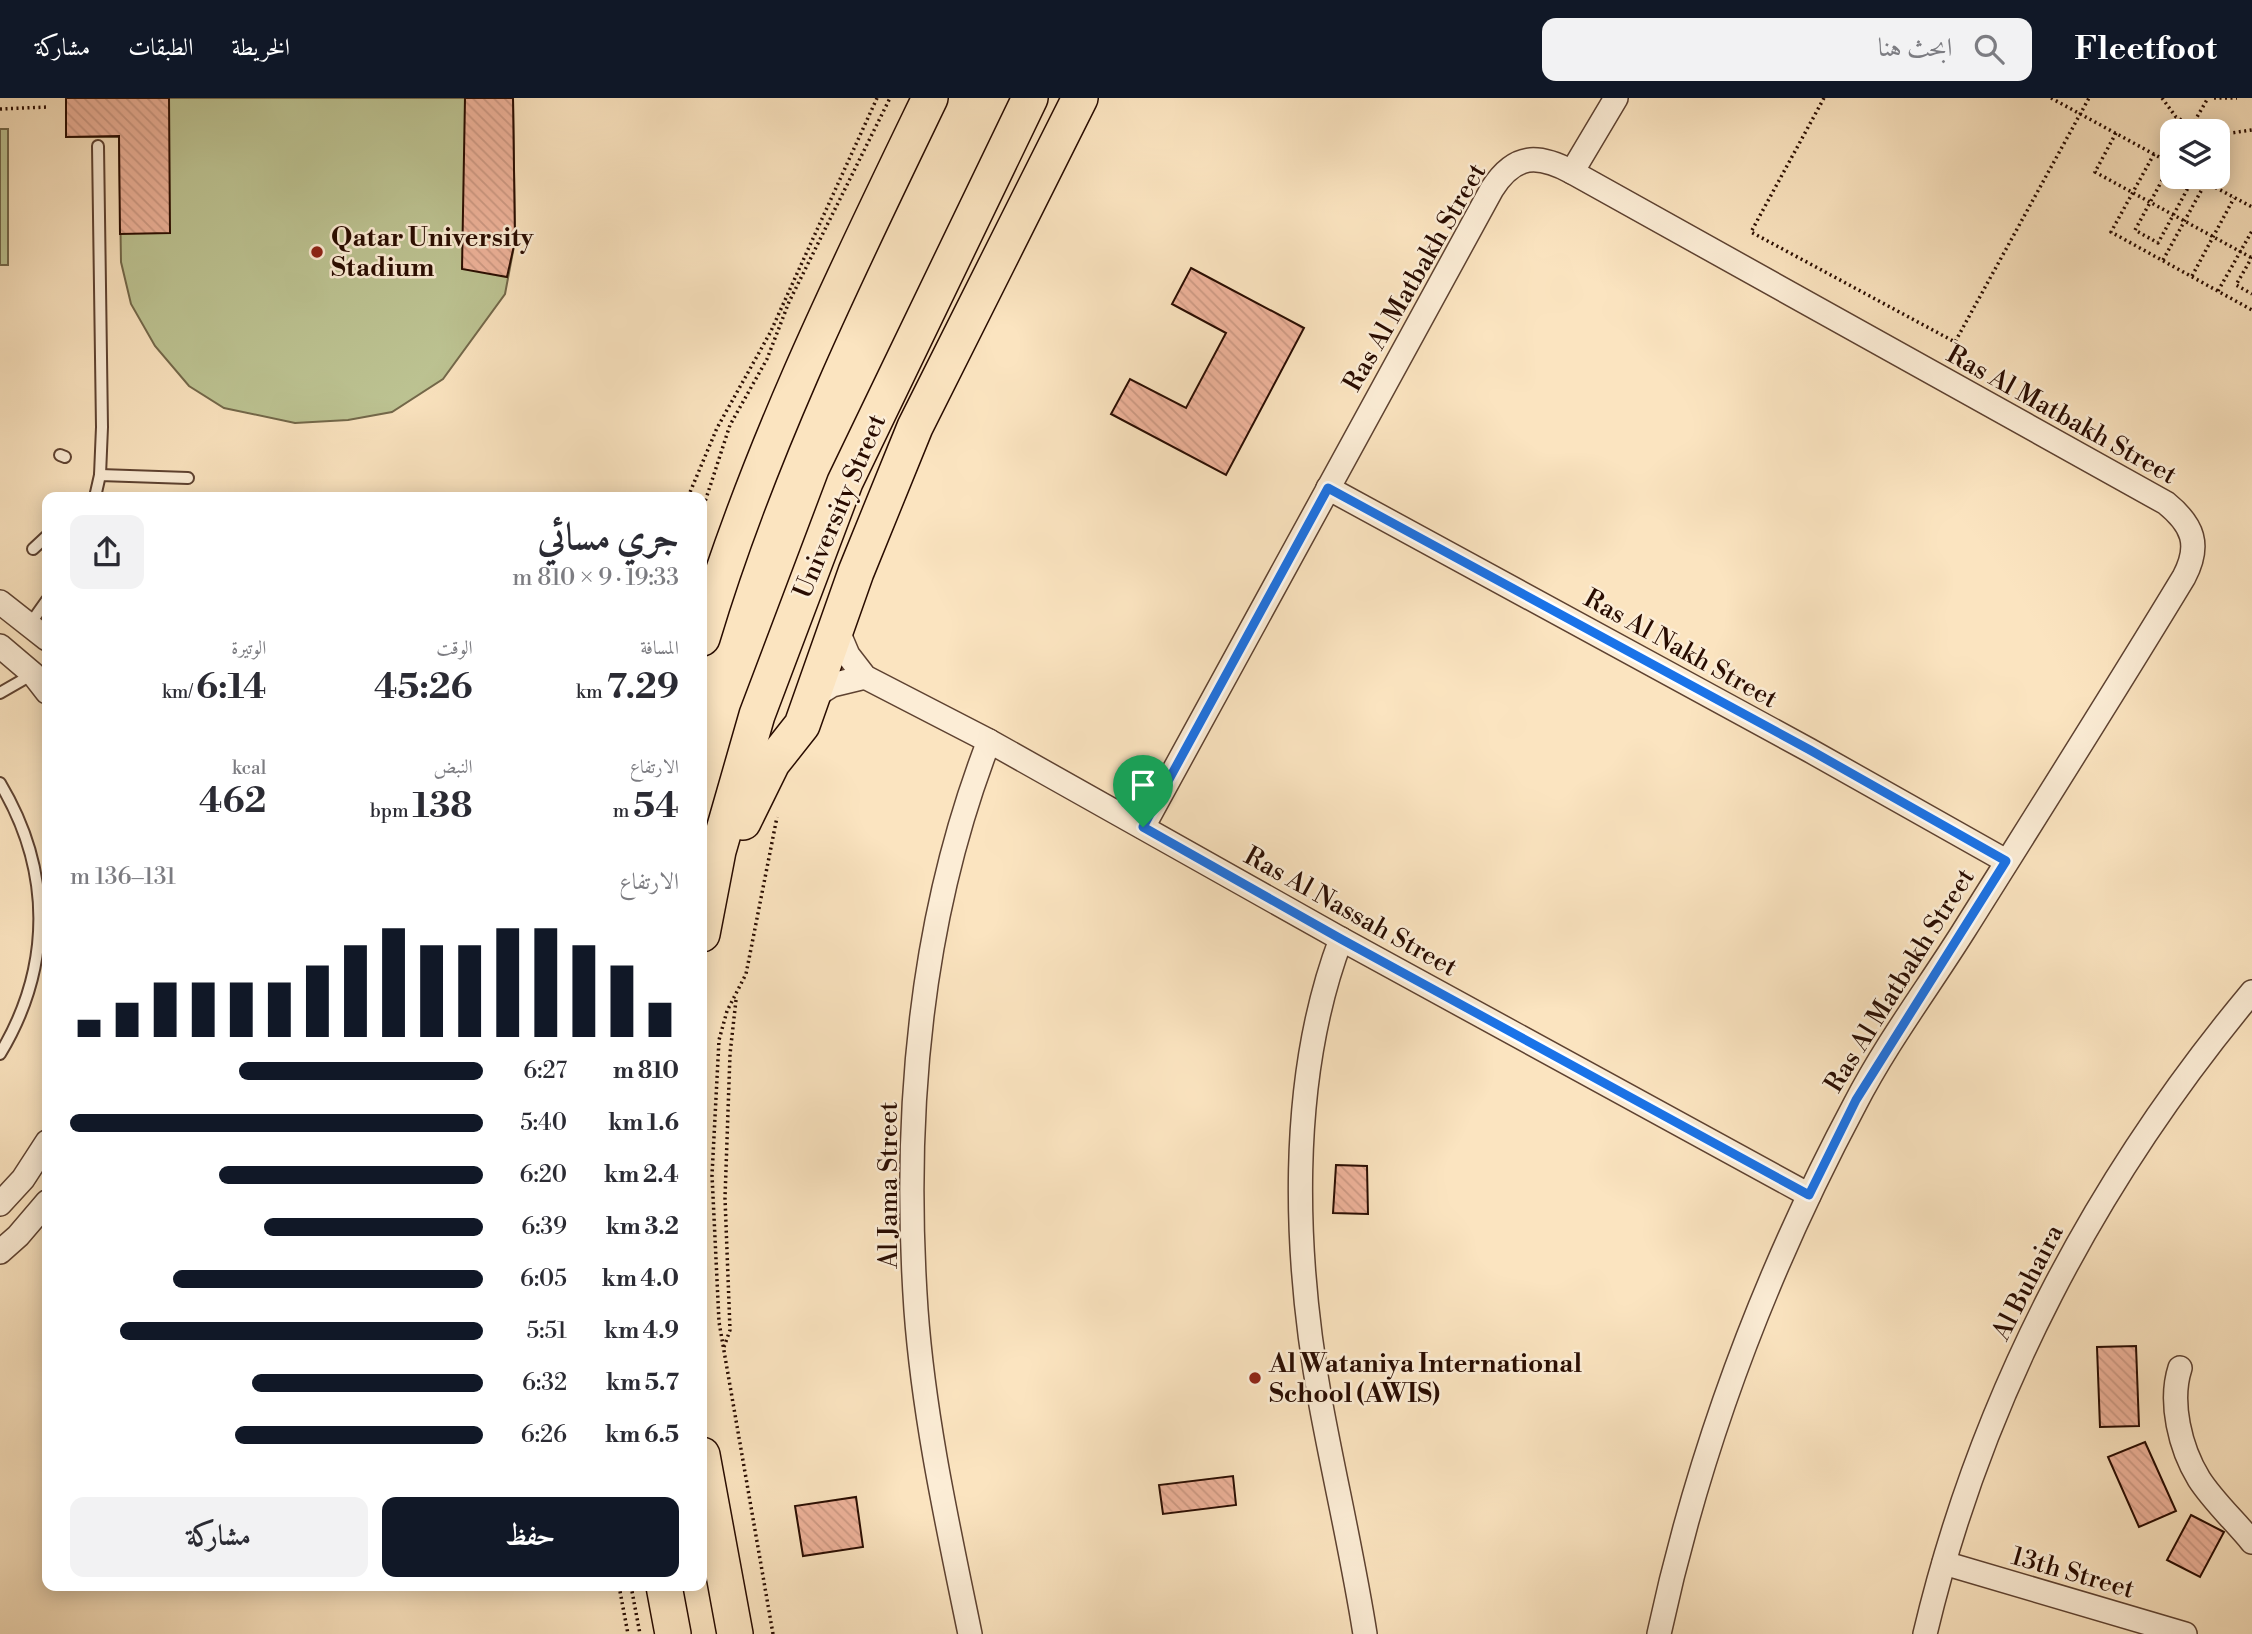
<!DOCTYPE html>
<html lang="ar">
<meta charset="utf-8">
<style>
body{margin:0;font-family:"Libre Bodoni",Amiri,serif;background:#f2f2f3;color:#2b2b33;direction:rtl;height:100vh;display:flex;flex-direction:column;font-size:26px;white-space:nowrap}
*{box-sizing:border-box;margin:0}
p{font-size:23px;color:#7c7c81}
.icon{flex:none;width:38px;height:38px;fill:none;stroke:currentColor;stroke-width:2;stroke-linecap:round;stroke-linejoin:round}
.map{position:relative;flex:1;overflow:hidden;direction:ltr}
.panel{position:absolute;left:42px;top:394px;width:665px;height:1099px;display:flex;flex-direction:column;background:#fff;border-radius:14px;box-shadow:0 4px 18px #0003;direction:rtl}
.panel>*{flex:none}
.tools{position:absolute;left:2160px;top:21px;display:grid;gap:14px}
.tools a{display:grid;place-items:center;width:70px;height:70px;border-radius:14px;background:#fff;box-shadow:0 4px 18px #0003;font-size:35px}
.pin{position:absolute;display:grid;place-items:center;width:60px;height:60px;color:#fff;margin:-72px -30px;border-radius:50% 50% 50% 0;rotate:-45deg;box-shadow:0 0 7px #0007}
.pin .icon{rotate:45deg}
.round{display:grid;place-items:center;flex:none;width:74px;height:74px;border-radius:14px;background:#f2f2f3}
.summary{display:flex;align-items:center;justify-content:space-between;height:119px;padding:0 28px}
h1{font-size:38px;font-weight:700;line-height:52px}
.figures{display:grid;grid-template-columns:repeat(3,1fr);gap:10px;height:119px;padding:7px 28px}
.figures div{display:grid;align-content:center}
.figures b{font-size:35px;font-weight:700}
.figures small{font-size:19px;font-weight:400}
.figures p{font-size:19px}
.chart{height:196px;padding:14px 28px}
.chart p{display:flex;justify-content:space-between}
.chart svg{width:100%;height:126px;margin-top:7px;stroke:#111827;stroke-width:6}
.action{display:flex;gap:14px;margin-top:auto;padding:14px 28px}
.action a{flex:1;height:80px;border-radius:14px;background:#111827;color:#fff;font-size:28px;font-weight:700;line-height:80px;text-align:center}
.action a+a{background:#f2f2f3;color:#2b2b33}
ul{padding:0 28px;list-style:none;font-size:23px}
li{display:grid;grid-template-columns:112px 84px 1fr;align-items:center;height:52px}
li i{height:18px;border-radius:9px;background:#111827}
header{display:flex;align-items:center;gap:42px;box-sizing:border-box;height:98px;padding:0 35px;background:#111827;color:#fff}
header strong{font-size:33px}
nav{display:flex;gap:38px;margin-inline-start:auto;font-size:24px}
.search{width:490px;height:63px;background:#f2f2f3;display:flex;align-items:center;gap:18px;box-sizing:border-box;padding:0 24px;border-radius:14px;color:#7c7c81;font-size:26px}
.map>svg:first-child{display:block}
.pitch{fill:#bdc493;stroke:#73684a;stroke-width:2}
.building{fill:url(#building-back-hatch);stroke:#290c01;stroke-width:2}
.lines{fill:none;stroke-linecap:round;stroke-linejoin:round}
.lane-casing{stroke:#5e4231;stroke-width:14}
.street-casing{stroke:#5e4231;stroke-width:26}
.primary-casing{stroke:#290c01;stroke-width:38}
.path{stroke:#290c01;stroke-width:3.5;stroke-dasharray:2 3.5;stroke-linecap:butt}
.lane{stroke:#fcedd6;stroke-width:10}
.street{stroke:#fcedd6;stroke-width:23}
.primary{stroke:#fbe4c0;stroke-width:35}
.route-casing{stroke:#fff;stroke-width:14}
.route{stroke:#1a73e8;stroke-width:9}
.poi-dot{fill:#8f2418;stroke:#fcedd6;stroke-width:2.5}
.labels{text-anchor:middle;stroke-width:5;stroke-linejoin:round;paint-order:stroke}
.poi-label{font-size:26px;font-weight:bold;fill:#290c01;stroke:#fcedd6;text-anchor:start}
.street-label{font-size:26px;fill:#290c01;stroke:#fcedd6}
</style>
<header>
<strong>Fleetfoot</strong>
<div class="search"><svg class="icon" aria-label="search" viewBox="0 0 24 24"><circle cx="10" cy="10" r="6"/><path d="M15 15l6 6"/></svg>ابحث هنا</div>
<nav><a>الخريطة</a><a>الطبقات</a><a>مشاركة</a></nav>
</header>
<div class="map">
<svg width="2252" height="1536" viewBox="0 0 2252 1536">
<defs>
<pattern id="building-back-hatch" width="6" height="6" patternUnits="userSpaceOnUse" patternTransform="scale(1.75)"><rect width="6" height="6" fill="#f0b49c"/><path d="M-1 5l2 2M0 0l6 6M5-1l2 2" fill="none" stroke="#ce9a85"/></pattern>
</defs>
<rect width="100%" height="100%" fill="#fbe4c0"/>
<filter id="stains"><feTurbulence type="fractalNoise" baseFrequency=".00286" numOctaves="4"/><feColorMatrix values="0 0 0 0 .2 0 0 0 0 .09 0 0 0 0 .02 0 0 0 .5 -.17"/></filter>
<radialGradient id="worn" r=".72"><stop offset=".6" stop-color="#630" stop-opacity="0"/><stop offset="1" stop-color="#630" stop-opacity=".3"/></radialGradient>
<g class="pitch">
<path d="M 66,0 L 513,0 L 515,143 L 505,196 L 443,281 L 392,314 L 348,322 L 295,325 L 224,310 L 189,288 L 155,248 L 131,206 L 121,164 L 119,39 L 66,39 Z"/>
<rect x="0" y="31" width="8" height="136"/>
</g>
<g class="building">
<path d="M 66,0 L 169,0 L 170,135 L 120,136 L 119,38 L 66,39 Z"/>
<path d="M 465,0 L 513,0 L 515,143 L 507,179 L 462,171 Z"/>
<path d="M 1191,170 L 1304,230 L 1226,377 L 1111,316 L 1130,281 L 1186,310 L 1226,235 L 1172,206 Z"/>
<path d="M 1336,1067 L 1367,1068 L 1368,1116 L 1333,1115 Z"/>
<path d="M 2136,1248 L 2139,1328 L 2100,1329 L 2097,1249 Z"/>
<path d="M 2145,1344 L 2176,1413 L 2139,1429 L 2108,1359 Z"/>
<path d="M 1233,1378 L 1236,1407 L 1163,1416 L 1159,1387 Z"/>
<path d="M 856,1399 L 863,1449 L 803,1458 L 795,1408 Z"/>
<path d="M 2191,1417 L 2224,1434 L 2200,1479 L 2167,1462 Z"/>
</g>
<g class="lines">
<defs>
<g id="lane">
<path d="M 98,48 L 102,329 L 100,377"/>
<path d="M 60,357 L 65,359"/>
<path d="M 95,399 L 100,377 L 188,380"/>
<path d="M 33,451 L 47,438"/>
<path d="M 30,526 L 47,502"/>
<path d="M 0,595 L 33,576"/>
<path d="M 0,685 C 52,772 53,868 0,956"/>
</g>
<g id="street">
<path d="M 1572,74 L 1616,0"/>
<path d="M 1328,390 L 1809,652 L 2006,763"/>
<path d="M 0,504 L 47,541"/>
<path d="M 837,531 L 848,557 L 865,579 L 989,643 L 1341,841 L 1809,1097"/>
<path d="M 0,548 L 33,576 L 47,594"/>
<path d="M 813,599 L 832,587 L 865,579"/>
<path d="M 1143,729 L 1492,91 C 1515,55 1538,56 1572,74 L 2166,405 C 2193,427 2201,447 2184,479 C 2112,598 2037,716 1963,834 C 1927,891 1886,946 1855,1006 C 1766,1173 1699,1350 1659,1536"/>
<path d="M 1341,841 C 1287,983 1294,1159 1321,1307 C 1335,1383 1353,1459 1365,1536"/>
<path d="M 0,1106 L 23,1081 L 47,1044"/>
<path d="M 0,1154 L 18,1138 L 47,1104"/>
<path d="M 2180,1270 C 2169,1304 2180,1350 2199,1381 C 2213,1403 2235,1423 2252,1444"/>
<path d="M 1944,1465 L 2185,1536"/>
<path d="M 970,1536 C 948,1429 924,1321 916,1212 C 903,1021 919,823 989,643"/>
<path d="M 1925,1536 C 1981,1299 2096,1081 2252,894"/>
</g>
<g id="primary">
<path d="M 702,540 C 758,353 845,176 930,0"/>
<path d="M 743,724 L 772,665 L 802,627 L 856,474 L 915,329 L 1080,0"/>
<path d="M 702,836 L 718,753 L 757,617 L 845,384 L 1030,0"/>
<path d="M 702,1357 L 735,1536"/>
<path d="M 664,1488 L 673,1536"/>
</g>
</defs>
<use href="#lane" class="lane-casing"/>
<use href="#street" class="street-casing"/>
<use href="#primary" class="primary-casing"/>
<g class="path">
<path d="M 1824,0 L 1751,134 L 1955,244 L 2089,0"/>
<path d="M 2051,0 L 2172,66"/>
<path d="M 2162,0 L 2176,19 L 2201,33"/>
<path d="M 2214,0 L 2237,0"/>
<path d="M 0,11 L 48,9"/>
<path d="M 2189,33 L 2208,0"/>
<path d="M 2116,35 L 2095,74 L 2252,160"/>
<path d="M 2217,37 L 2252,32"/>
<path d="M 2154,56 L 2111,134 L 2252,212"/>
<path d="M 2165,77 L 2188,90 L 2158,145 L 2135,132 Z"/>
<path d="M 2196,79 L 2252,109"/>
<path d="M 2252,159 L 2236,187 L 2252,196"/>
<path d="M 2163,162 L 2206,84"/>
<path d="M 2192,178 L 2234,100"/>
<path d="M 2218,193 L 2252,133"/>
<path d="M 688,399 L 717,330 L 770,235 L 877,0"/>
<path d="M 702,413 L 730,327 L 767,261 L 789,204 L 890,0"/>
<path d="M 724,1249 L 730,1232 L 725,1100 L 730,956 L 736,902"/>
<path d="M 619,1488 L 628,1536"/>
<path d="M 631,1488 L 640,1536"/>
<path d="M 773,1536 L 719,1224 L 712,1077 L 719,942 L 727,913 L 746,876 L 777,719"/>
</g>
<use href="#lane" class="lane"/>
<use href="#street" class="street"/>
<use href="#primary" class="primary"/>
</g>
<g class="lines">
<defs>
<path id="route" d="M 1328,390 L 1810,652 L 2006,763 L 1856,1002 L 1809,1097 L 1341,841 L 1143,729 Z"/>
</defs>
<use href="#route" class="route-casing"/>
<use href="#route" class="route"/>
</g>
<g class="poi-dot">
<circle cx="317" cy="154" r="7"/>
<circle cx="1255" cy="1280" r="7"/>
</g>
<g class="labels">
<g class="poi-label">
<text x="331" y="148">Qatar University<tspan x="331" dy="30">Stadium</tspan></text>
<text x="1269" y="1274">Al Wataniya International<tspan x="1269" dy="30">School (AWIS)</tspan></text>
</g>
<g class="street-label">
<text transform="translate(1414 179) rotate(-60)" y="9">Ras Al Matbakh Street</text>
<text transform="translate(2062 316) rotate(29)" y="9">Ras Al Matbakh Street</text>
<text transform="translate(839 408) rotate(-67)" y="9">University Street</text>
<text transform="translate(1681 550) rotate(29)" y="9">Ras Al Nakh Street</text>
<text transform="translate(1351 813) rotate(29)" y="9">Ras Al Nassah Street</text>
<text transform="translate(1899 882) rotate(-58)" y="9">Ras Al Matbakh Street</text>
<text transform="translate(888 1087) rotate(-90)" y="9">Al Jama Street</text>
<text transform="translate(2027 1184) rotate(-63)" y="9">Al Buhaira</text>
<text transform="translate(2073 1474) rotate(16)" y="9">13th Street</text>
</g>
</g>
<rect width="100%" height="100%" filter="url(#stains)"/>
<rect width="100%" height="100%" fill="url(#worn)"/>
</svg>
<div class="tools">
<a><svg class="icon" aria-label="layers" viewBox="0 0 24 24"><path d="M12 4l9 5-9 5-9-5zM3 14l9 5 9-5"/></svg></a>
</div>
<div class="pin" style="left:1143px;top:729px;background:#1e9e55"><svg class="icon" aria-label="arrive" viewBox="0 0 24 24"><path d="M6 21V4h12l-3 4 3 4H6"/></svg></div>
<section class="panel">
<div class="summary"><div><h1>جري مسائي</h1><p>19:33 · 9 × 810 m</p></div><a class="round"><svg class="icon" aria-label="share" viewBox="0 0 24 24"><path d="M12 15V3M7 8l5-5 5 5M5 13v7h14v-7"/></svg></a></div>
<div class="figures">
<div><p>المسافة</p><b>7.29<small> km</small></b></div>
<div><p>الوقت</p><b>45:26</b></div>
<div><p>الوتيرة</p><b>6:14<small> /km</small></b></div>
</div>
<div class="figures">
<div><p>الارتفاع</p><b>54<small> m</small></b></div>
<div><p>النبض</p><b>138<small> bpm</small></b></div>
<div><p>kcal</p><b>462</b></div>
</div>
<div class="chart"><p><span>الارتفاع</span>131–136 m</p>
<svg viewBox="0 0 160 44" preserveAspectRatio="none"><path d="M5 44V38M15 44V32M25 44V25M35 44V25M45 44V25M55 44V25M65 44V19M75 44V12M85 44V6M95 44V12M105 44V12M115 44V6M125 44V6M135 44V12M145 44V19M155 44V32"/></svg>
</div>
<ul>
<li><b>810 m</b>6:27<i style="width:59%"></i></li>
<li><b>1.6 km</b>5:40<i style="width:100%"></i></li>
<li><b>2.4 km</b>6:20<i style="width:64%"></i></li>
<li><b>3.2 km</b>6:39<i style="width:53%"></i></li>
<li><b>4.0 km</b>6:05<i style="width:75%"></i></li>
<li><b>4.9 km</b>5:51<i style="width:88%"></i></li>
<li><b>5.7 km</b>6:32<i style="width:56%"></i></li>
<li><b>6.5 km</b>6:26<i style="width:60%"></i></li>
</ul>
<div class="action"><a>حفظ</a><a>مشاركة</a></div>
</section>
</div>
